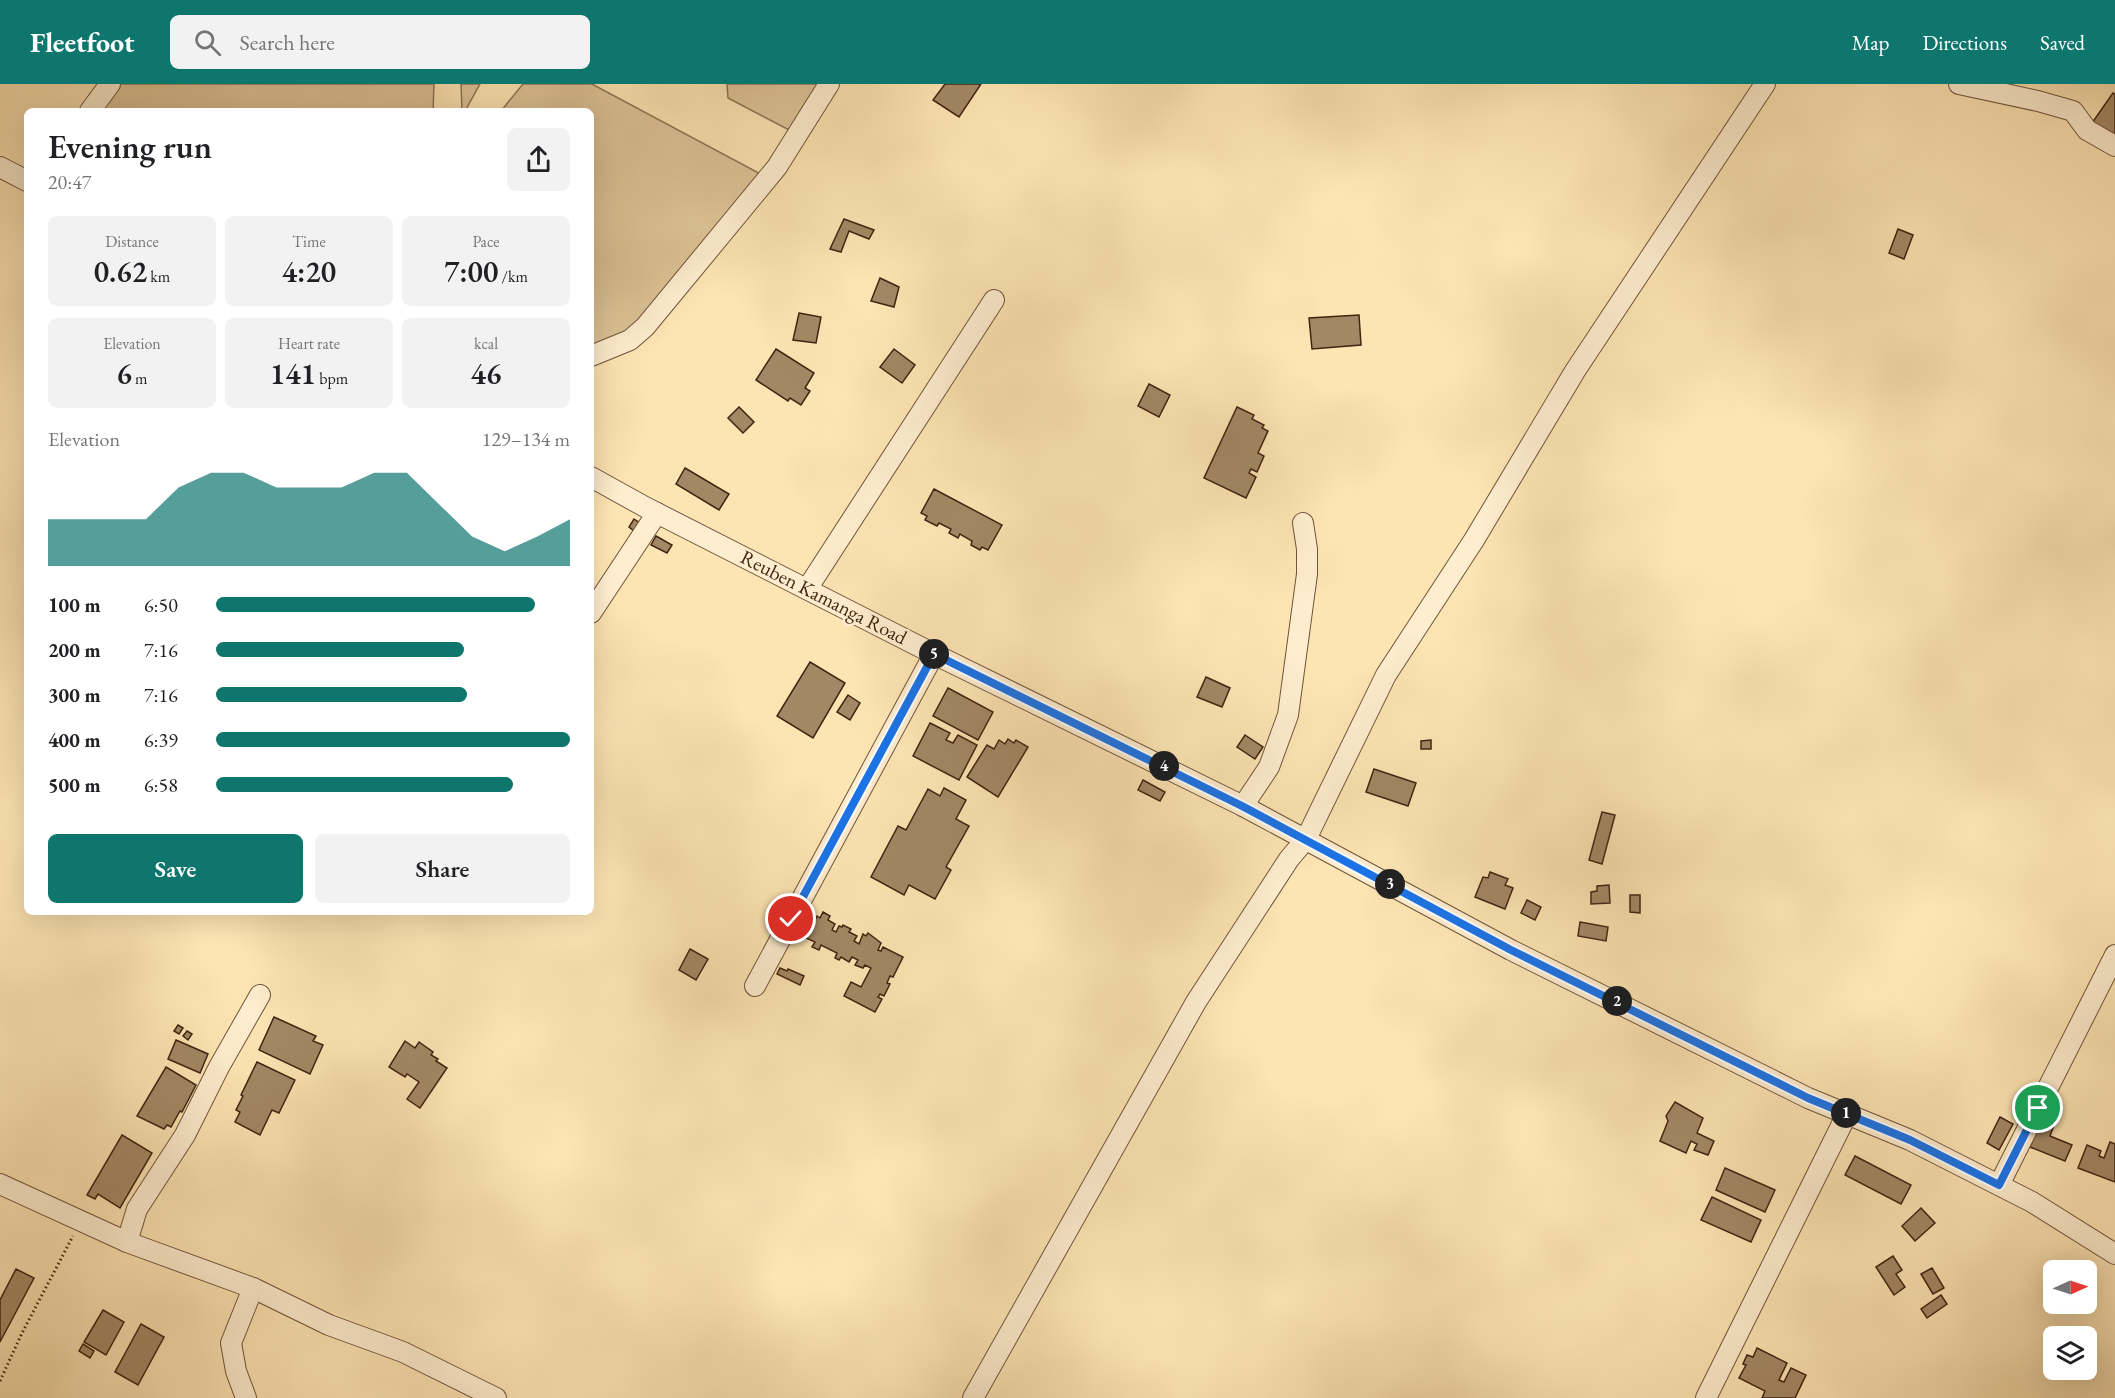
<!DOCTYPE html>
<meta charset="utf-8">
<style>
body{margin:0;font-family:"EB Garamond",serif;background:#f2f2f2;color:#202124;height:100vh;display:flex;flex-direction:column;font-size:22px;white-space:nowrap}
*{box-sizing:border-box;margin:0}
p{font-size:20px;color:#757577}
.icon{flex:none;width:33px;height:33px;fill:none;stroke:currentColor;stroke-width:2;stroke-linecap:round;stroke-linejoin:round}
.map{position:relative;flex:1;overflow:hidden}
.panel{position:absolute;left:24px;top:24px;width:570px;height:807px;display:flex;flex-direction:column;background:#fff;border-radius:9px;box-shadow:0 6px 24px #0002}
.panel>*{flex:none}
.needle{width:39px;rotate:87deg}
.controls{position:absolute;left:2043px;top:1176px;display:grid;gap:12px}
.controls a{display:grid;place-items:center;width:54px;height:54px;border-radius:9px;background:#fff;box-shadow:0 6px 24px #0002;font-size:30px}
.pin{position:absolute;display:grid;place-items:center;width:51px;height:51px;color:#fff;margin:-26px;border:3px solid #fff;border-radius:50%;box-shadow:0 2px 6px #0007}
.km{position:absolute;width:30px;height:30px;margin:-15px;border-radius:50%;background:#222;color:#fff;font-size:16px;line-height:30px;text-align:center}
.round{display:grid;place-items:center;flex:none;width:63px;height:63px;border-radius:9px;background:#f2f2f2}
.overview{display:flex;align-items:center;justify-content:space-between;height:102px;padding:0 24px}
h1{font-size:33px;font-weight:600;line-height:45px}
.figures{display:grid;grid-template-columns:repeat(3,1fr);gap:9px;height:102px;padding:6px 24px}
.figures div{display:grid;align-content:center;border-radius:9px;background:#f2f2f2;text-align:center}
.figures b{font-size:30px;font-weight:600}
.figures small{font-size:16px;font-weight:400}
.figures p{font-size:16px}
.chart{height:168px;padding:12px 24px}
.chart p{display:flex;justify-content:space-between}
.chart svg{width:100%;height:108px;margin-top:6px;fill:#0f766e;opacity:.7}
.primary-button{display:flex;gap:12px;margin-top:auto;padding:12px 24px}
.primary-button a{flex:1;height:69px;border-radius:9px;background:#0f766e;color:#fff;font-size:24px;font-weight:600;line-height:69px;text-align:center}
.primary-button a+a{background:#f2f2f2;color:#202124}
ul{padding:0 24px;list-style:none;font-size:20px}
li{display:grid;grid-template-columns:96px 72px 1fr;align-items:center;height:45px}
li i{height:15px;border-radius:8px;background:#0f766e}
header{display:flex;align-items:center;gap:36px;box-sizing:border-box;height:84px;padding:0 30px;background:#0f766e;color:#fff}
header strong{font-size:28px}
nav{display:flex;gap:33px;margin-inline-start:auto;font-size:21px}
.search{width:420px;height:54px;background:#f2f2f2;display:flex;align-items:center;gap:15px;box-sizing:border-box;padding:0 21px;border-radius:9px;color:#757577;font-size:22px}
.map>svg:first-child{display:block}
.green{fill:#ddc397;stroke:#8f7454;stroke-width:1.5}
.building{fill:#a38865;stroke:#412411;stroke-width:1.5}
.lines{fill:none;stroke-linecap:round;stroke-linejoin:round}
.minor-casing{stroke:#70543a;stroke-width:22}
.path{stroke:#412411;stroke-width:3;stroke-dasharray:1.5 3;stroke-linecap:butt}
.minor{stroke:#feedce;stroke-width:20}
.route-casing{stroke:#fff;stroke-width:12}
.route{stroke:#1a73e8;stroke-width:8}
.labels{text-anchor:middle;stroke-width:5;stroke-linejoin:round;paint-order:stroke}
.street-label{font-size:20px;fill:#412411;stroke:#feedce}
</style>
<header>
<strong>Fleetfoot</strong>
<div class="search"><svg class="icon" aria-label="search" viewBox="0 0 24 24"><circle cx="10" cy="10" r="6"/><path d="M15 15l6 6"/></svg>Search here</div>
<nav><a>Map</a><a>Directions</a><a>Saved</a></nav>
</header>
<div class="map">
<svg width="2115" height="1314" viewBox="0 0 2115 1314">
<rect width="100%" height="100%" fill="#fde4b3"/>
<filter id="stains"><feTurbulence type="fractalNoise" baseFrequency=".00333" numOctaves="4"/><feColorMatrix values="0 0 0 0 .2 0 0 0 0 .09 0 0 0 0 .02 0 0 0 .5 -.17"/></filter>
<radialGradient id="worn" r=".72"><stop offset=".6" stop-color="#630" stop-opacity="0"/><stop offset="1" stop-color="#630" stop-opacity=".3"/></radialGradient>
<g class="green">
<path d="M 121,0 L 434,0 L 433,27 L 102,27 Z"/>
<path d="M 461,0 L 480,0 L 465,27 L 462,27 Z"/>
<path d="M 523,0 L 592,0 L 768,94 L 630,250 L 591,264 L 591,27 L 501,27 Z"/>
<path d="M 727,0 L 817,0 L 793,48 L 728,14 Z"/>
</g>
<g class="building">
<path d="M 945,0 L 981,0 L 959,33 L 933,16 Z"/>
<path d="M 2113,9 L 2115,10 L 2115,54 L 2092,39 Z"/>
<path d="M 844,135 L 874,146 L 869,155 L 849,147 L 841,168 L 830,165 Z"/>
<path d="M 1898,145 L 1913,151 L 1904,175 L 1889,169 Z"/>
<path d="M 880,194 L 899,203 L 894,223 L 871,217 Z"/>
<path d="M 799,229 L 821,233 L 816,259 L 793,256 Z"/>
<path d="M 1359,231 L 1361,261 L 1312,265 L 1309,234 Z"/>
<path d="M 776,265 L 814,289 L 805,304 L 810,307 L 801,321 L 790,314 L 788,317 L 756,296 Z"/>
<path d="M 894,265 L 915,281 L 902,299 L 880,283 Z"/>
<path d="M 1149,300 L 1170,311 L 1159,333 L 1138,322 Z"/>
<path d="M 739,323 L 754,338 L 743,349 L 728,334 Z"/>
<path d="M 1237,323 L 1254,331 L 1252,335 L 1264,341 L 1262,344 L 1268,347 L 1258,369 L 1264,372 L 1257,388 L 1251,385 L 1249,389 L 1256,393 L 1246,414 L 1204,394 Z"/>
<path d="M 685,384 L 729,410 L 719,426 L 676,400 Z"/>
<path d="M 934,405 L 1002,441 L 988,466 L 982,463 L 980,466 L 971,461 L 972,457 L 960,450 L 958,454 L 949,449 L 951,445 L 939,439 L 937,442 L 925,436 L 927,432 L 921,429 Z"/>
<path d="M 634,435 L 640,439 L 634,447 L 629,443 Z"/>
<path d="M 656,452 L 672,461 L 667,469 L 651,461 Z"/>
<path d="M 810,578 L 845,599 L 813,654 L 777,632 Z"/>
<path d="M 1206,593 L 1230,604 L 1222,623 L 1197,613 Z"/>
<path d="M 948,604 L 993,628 L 978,656 L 933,632 Z"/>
<path d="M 848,611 L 860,619 L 850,636 L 837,628 Z"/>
<path d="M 930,639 L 950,649 L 946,656 L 953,659 L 958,651 L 977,661 L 959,696 L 913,672 Z"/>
<path d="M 1245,651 L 1263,663 L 1255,675 L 1237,663 Z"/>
<path d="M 1008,655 L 1014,659 L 1016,656 L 1028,663 L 998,713 L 967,693 L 987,661 L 994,665 L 999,656 L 1005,660 Z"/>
<path d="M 1431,656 L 1431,665 L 1421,665 L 1421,657 Z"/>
<path d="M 1374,685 L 1416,699 L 1408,722 L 1366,708 Z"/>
<path d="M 1143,696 L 1165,708 L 1160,717 L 1138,706 Z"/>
<path d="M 944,704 L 966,716 L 956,735 L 969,742 L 946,783 L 951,786 L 935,815 L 909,801 L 904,811 L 871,793 L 898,742 L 906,746 L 928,705 L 940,712 Z"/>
<path d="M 1602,728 L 1615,731 L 1602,780 L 1589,776 Z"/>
<path d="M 1490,788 L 1508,795 L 1505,801 L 1513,804 L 1505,825 L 1475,813 L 1483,793 L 1488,794 Z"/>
<path d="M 1609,801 L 1610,819 L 1591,820 L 1591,808 L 1597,807 L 1597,802 Z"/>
<path d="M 1630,811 L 1640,811 L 1640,829 L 1630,828 Z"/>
<path d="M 1527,816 L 1541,823 L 1535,836 L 1521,829 Z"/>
<path d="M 823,828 L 830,832 L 828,836 L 835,840 L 832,846 L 836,848 L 839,842 L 842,843 L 843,841 L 851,845 L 849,848 L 857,852 L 854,857 L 859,860 L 863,850 L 866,852 L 868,849 L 881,859 L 878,866 L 881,867 L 883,863 L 903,873 L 893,893 L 890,892 L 887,899 L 890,900 L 884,912 L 880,910 L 878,913 L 882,915 L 875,928 L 844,912 L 851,898 L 861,903 L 871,884 L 865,881 L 863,884 L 855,881 L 858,876 L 852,873 L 849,878 L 841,873 L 839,876 L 835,874 L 837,869 L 821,861 L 819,866 L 812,863 L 815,858 L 806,854 L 817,832 L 820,834 Z"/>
<path d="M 1580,838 L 1608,843 L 1606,857 L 1578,852 Z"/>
<path d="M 690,865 L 708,875 L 696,896 L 679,886 Z"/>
<path d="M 780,884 L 787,887 L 788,885 L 804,892 L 800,901 L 777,890 Z"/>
<path d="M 274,933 L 316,952 L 313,957 L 323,961 L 310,990 L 259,966 Z"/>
<path d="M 178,941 L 183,944 L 179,950 L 174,947 Z"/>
<path d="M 187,947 L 192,950 L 188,956 L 183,952 Z"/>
<path d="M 176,956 L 208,970 L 200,989 L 168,975 Z"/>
<path d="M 405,957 L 415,964 L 419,958 L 433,968 L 431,971 L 438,975 L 436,977 L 447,984 L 420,1024 L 407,1015 L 419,998 L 407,990 L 405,993 L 389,983 Z"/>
<path d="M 257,978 L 295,996 L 279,1029 L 272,1026 L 260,1051 L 235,1038 L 240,1028 L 236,1026 L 243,1012 L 241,1011 Z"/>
<path d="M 166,983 L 196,1001 L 182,1028 L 180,1027 L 171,1043 L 167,1041 L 164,1045 L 137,1032 Z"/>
<path d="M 1675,1018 L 1703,1034 L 1697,1049 L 1714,1057 L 1708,1071 L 1694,1066 L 1697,1060 L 1691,1057 L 1686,1069 L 1660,1057 L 1668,1037 L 1666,1032 Z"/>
<path d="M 2044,1028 L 2057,1033 L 2050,1052 L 2072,1061 L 2065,1077 L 2030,1063 Z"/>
<path d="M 2000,1033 L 2013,1040 L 1999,1066 L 1987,1059 Z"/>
<path d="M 122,1051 L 152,1069 L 120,1124 L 98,1110 L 95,1115 L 87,1111 Z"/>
<path d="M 2110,1058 L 2115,1060 L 2115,1098 L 2078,1084 L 2087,1061 L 2101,1067 L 2099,1072 L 2104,1074 Z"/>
<path d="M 1855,1072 L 1911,1101 L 1901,1120 L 1845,1091 Z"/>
<path d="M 1725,1084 L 1775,1106 L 1765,1128 L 1716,1106 Z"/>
<path d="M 1712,1113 L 1761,1136 L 1751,1158 L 1701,1136 Z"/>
<path d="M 1921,1124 L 1935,1139 L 1915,1157 L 1902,1142 Z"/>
<path d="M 1893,1172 L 1902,1186 L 1896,1190 L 1905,1203 L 1894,1211 L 1876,1183 Z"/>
<path d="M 1932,1184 L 1944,1204 L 1933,1210 L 1921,1190 Z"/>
<path d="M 16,1185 L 34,1194 L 0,1258 L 0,1216 Z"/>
<path d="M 1941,1211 L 1947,1220 L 1927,1234 L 1921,1225 Z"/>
<path d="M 103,1226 L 124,1238 L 106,1271 L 84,1258 Z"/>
<path d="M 141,1240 L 164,1253 L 138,1301 L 115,1288 Z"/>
<path d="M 83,1260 L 94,1267 L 90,1274 L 79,1267 Z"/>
<path d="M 1757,1264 L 1787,1279 L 1779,1296 L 1784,1298 L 1791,1284 L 1806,1291 L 1795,1314 L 1762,1314 L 1765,1307 L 1739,1294 L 1746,1281 L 1743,1280 L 1747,1271 L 1753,1273 Z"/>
</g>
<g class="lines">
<defs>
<g id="minor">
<path d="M 1959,0 L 2038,17 L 2073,27 L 2087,46 L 2115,62"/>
<path d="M 90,27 L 110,0"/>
<path d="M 0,83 L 27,97"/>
<path d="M 591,272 L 630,256 L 645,243 L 777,83 L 829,0"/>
<path d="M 591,393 L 647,424 L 934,570 L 1243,722 L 1511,866 L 1808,1014 L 1910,1056 L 2032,1118 L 2115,1170"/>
<path d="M 807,505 L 994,216"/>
<path d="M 591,529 L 657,429"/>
<path d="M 1243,722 L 1269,683 L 1288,631 L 1307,490 L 1307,465 L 1303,439"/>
<path d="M 755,902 L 934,570"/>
<path d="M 0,1100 L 127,1158 L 253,1204 L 329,1241 L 403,1268 L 496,1314"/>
<path d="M 1999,1101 L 2115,871"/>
<path d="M 127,1158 L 137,1125 L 185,1051 L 219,983 L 260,911"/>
<path d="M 246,1314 L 236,1287 L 231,1259 L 253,1204"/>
<path d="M 973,1314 L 1196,918 L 1289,775 L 1306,755 L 1386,591 L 1474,456 L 1575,287 L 1765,0"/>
<path d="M 1706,1314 L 1847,1030"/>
</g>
</defs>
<use href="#minor" class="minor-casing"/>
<path class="path" d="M 0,1297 L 22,1249 L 73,1152"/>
<use href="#minor" class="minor"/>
</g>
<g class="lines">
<defs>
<path id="route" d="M 791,835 L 934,570 L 1242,722 L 1511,866 L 1808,1014 L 1910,1056 L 1999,1101 L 2038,1024"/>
</defs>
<use href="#route" class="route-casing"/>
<use href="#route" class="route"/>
</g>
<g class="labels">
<g class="street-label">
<text transform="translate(824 513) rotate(27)" y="7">Reuben Kamanga Road</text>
</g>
</g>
<rect width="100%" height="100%" filter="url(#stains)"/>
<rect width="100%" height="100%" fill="url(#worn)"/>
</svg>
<div class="controls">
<a><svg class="needle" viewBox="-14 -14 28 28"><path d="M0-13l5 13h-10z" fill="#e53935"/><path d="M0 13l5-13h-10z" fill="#757577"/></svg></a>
<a><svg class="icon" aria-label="layers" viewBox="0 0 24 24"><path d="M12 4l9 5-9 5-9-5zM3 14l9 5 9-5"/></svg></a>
</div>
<div class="pin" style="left:2038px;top:1024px;background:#1e9e55"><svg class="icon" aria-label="arrive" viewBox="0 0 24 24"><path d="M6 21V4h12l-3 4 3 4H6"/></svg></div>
<div class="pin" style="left:791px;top:835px;background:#d93025"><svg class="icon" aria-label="check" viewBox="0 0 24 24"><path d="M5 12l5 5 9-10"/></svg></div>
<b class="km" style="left:1846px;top:1029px">1</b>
<b class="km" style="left:1617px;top:917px">2</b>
<b class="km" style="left:1390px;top:800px">3</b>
<b class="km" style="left:1164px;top:682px">4</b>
<b class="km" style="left:934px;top:570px">5</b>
<section class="panel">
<div class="overview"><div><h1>Evening run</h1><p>20:47</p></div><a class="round"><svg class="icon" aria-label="share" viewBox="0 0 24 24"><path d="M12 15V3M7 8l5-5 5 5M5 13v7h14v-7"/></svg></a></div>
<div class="figures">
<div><p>Distance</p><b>0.62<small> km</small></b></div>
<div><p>Time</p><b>4:20</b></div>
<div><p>Pace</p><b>7:00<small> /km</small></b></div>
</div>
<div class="figures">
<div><p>Elevation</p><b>6<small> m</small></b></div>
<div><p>Heart rate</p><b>141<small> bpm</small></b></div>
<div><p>kcal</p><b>46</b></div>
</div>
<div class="chart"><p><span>Elevation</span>129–134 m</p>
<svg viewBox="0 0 160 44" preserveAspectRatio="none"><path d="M0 44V25L10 25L20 25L30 25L40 12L50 6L60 6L70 12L80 12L90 12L100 6L110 6L120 19L130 32L140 38L150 32L160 25V44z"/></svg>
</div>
<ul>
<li><b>100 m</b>6:50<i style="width:90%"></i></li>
<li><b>200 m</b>7:16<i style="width:70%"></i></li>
<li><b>300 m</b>7:16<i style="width:71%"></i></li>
<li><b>400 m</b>6:39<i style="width:100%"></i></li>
<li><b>500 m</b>6:58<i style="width:84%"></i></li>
</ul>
<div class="primary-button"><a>Save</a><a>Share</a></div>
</section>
</div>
